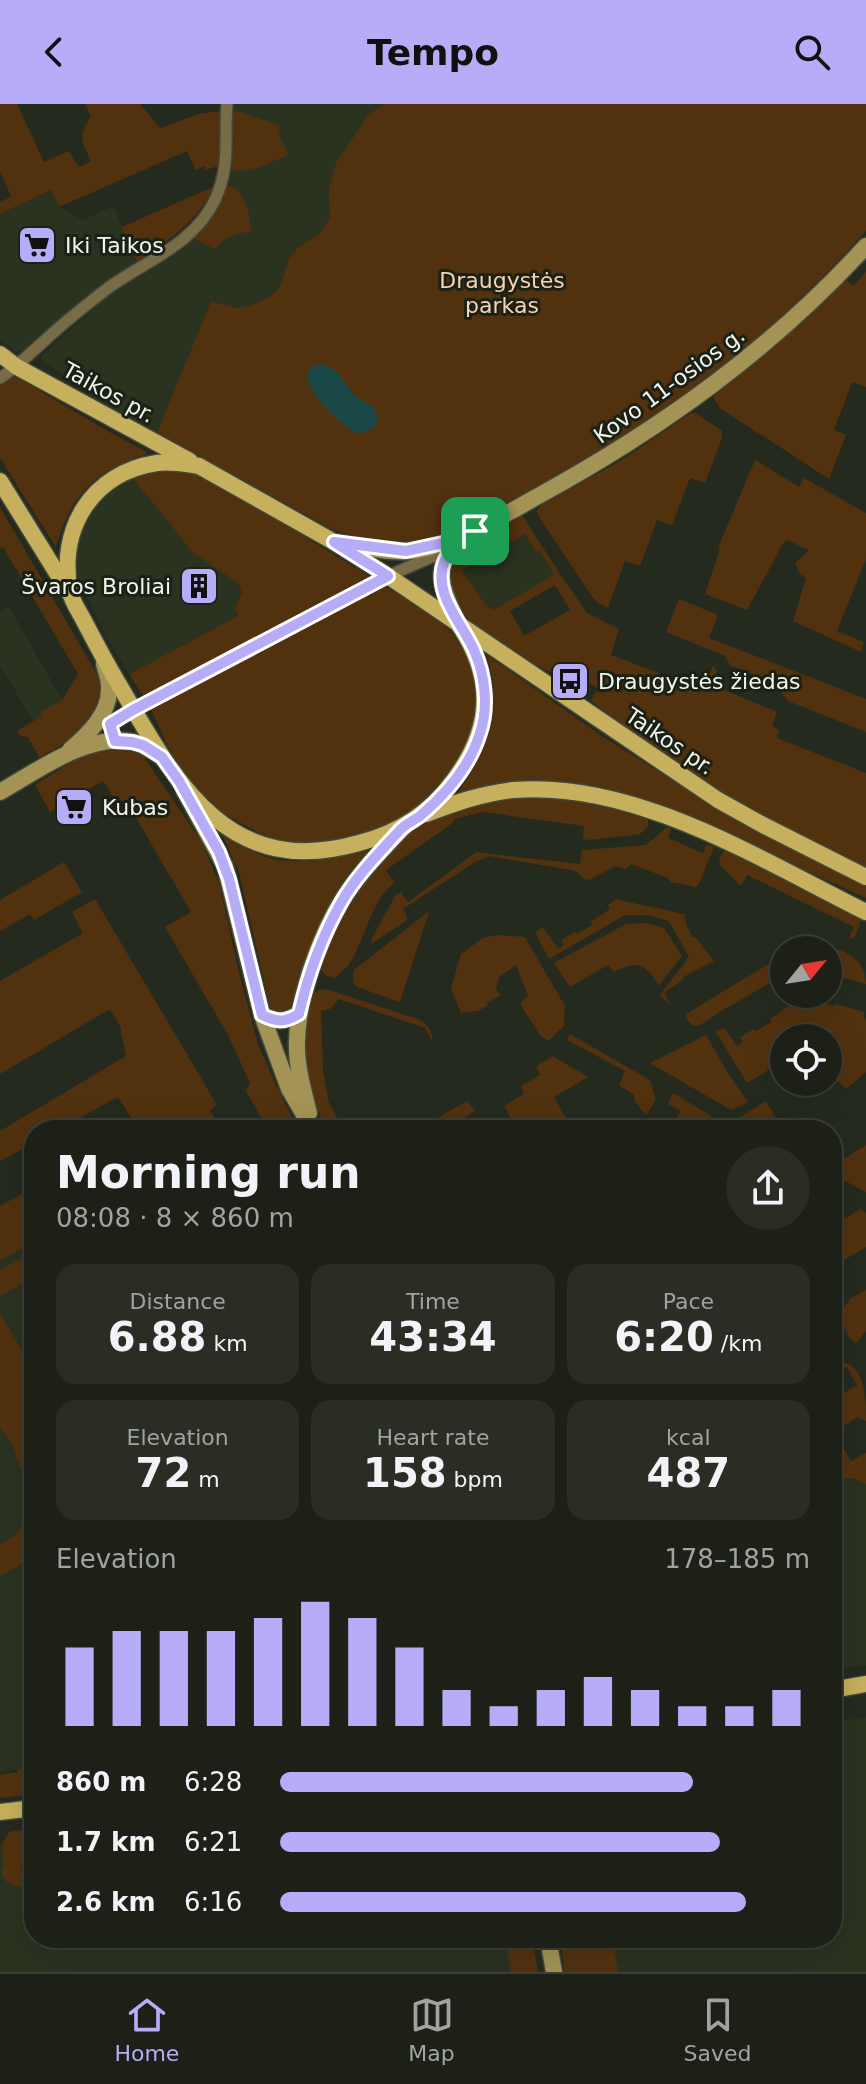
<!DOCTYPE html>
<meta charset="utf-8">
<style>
body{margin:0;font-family:"DejaVu Sans",sans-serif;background:#292d24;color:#f1f3f6;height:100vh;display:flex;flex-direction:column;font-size:30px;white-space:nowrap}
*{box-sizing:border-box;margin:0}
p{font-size:26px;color:#a0a3a1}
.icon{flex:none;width:44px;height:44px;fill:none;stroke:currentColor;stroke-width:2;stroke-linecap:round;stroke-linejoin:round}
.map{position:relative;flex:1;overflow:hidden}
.sheet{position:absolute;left:24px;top:1016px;width:818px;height:828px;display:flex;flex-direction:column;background:#1c2017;border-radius:32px;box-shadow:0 8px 32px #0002,0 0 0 2px #3a3e36}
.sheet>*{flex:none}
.needle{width:52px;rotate:60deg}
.controls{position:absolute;left:770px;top:832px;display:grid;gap:16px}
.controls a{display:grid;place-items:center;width:72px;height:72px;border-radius:50%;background:#1c2017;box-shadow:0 8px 32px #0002,0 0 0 2px #3a3e36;font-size:40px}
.pin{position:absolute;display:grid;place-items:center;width:68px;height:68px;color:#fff;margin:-34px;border-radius:16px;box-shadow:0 4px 12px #0006}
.round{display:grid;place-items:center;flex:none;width:84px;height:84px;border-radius:42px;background:#292d24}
.headline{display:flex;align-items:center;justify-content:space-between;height:136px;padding:0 32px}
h1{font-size:44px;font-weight:700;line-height:60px}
.stats{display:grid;grid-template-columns:repeat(3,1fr);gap:12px;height:136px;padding:8px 32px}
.stats div{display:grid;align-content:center;border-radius:20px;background:#292d24;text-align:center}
.stats b{font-size:40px;font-weight:700}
.stats small{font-size:22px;font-weight:400}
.stats p{font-size:22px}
.chart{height:224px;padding:16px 32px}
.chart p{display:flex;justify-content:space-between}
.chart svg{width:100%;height:144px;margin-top:8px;stroke:#b6acf8;stroke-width:6}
ul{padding:0 32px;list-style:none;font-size:26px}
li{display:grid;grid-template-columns:128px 96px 1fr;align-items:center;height:60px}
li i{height:20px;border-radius:10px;background:#b6acf8}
header{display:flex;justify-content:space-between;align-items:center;height:104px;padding:0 32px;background:#b6acf8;color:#111;font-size:36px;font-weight:700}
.menu{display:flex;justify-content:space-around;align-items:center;height:112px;border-top:2px solid #3a3e36;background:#1c2017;font-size:22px;color:#a0a3a1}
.menu a{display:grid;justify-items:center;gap:4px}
.menu .current{color:#b6acf8}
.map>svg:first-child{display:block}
.built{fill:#2a3220}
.green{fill:#52310f;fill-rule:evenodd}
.water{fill:#1a4847}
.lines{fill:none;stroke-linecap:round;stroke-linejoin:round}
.street-casing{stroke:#42473c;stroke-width:14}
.secondary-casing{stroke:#42473c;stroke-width:19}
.primary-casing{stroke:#42473c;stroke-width:19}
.street{stroke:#776c46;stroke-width:11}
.secondary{stroke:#a39354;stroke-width:16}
.primary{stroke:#c6b05d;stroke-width:16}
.route-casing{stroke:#fff;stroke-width:16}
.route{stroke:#b6acf8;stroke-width:10}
.labels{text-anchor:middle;stroke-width:6;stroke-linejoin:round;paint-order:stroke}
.poi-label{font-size:22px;fill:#f2f6ee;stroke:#1c2115;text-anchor:start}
.park-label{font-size:22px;fill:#f9d2b1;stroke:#1c2115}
.street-label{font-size:22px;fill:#f2f6ee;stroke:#1c2115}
</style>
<header><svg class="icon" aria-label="back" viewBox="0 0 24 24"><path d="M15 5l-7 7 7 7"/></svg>Tempo<svg class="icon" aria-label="search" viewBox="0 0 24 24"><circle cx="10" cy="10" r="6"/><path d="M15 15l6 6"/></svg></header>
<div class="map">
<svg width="866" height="1868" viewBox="0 0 866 1868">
<rect width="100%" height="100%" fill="#252a1f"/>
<g class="built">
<path d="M 231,0 L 384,0 L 369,10 L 329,85 L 330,113 L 319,130 L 298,143 L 289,154 L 280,183 L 268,194 L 249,202 L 236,204 L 211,197 L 157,329 L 91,293 L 80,281 L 42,257 L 41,252 L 114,186 L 184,142 L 204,125 L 220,102 L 227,81 L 231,61 L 233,39 Z"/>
<path d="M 51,86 L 59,103 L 83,116 L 113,102 L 137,158 L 108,178 L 30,242 L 18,249 L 0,235 L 0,110 Z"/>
<path d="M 132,373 L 193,449 L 239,480 L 243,489 L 235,504 L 238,512 L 129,570 L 107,534 L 79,477 L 75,449 L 78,429 L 93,404 L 114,383 Z"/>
<path d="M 525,430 L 535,447 L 540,445 L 555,471 L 493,506 L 486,501 L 462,466 Z"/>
<path d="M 9,503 L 62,596 L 41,608 L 43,612 L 33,617 L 0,561 L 0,508 Z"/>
<path d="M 34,1098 L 34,1434 L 0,1457 L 0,1118 Z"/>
<path d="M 852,1374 L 866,1380 L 866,1561 L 832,1566 L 832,1376 Z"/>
<path d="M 34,1453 L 34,1663 L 0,1668 L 0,1472 Z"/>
<path d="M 866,1613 L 866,1868 L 618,1868 L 613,1834 L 832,1834 L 832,1618 Z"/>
<path d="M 34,1724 L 34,1834 L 533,1834 L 538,1868 L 0,1868 L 0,1742 L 9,1728 Z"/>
</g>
<g class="green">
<path d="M 0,0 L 17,0 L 44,58 L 68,47 L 79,63 L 91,57 C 82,37 77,33 91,13 L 85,0 L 140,0 L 160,24 L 199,10 L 220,7 L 222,24 L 221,61 L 206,66 L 204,62 L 196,66 L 187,47 L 59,103 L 51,86 L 0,110 L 0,99 L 11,92 L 0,67 Z"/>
<path d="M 384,0 L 866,0 L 866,127 C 802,198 730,262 651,314 C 612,340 572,363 531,386 C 500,403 462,429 427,437 C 395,445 363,435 332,425 L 157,329 L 211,197 L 236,204 L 249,202 L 268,194 L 280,183 L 289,154 L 298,143 L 319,130 L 330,113 L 329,85 L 336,59 L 369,10 Z"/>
<path d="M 233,6 L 279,21 L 280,34 L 289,51 C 272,57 250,70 232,66 L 231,7 Z"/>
<path d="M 227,81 C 246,85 250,111 251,128 C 235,129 226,132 215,145 L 193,134 C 210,119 220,103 227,81 Z"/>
<path d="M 213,83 C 200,116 166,138 137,158 L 122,123 Z"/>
<path d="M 866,168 L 866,283 L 852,278 L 834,326 L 846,331 L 829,375 L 720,304 L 713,293 L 805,216 L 846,176 L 853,182 Z"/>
<path d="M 15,272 L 111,329 L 147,348 L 146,350 C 94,368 71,390 56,443 L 0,354 L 0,282 Z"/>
<path d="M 691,309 L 695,309 L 722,327 L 722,334 L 705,379 L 690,374 L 672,421 L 657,416 L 640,462 L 625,457 L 608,504 L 598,499 L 591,491 L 539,413 L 537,407 L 541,401 L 622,356 Z"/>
<path d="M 755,356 L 799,383 L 804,374 L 866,409 L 866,455 L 837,527 L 864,538 L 861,548 L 793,517 L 806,474 L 800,470 L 795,459 L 809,446 L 787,436 L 782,441 L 747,506 L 705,490 L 720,445 L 718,444 Z"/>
<path d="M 182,366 L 199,369 C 263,408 328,446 391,486 C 412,499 439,512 454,532 C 467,549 476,573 477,594 C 478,643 428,703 385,721 C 356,734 303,744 272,734 C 261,730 250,724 239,718 C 233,714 224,711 218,706 C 202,693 183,668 172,650 C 164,636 159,620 151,606 C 145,594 136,582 129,570 L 238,512 L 235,504 L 242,489 L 239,480 L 193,449 L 132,373 L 152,367 Z"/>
<path d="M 0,403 L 102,579 L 100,601 L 75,634 L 39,653 L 28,633 L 20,632 L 17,627 L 42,612 L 40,608 L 62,596 L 78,570 L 3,443 L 0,444 Z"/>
<path d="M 522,411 L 560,470 L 587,509 L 619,525 L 611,551 L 704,586 L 713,561 L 717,567 L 713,581 L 777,608 L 772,622 L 779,626 L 777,634 L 866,669 L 866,766 L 707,681 L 627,628 L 591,596 L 598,585 L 562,559 L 554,570 L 529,558 L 463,511 L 449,482 L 449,462 L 461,445 ZM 525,430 L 536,448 L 540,446 L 554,471 L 493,506 L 486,501 L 462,466 ZM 555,481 L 570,506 L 524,532 L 510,507 Z"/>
<path d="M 679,495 L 718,511 L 709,534 L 866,595 L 866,628 L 788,597 L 773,578 L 730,561 L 725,552 L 666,528 Z"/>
<path d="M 487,551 L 600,631 L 707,697 L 866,779 L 866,794 L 682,710 L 648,698 L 558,678 L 503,680 L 456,691 C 478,661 496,628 494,590 C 494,577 490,564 487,551 Z"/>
<path d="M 121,640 L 139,646 L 201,737 L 219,779 L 240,873 L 258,940 L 275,979 L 298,1026 L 268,1026 L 246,987 L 250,979 L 228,931 L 165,823 L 191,808 L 128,700 L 120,704 L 103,677 L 50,708 L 35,681 L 81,652 Z"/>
<path d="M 509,692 L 563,694 L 626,708 L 648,715 L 648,722 L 640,730 L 634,731 L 589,736 L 583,735 L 584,722 L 483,708 L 454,715 L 454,718 L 386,766 L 394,779 C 371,796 365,837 349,860 C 346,865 340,869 335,874 L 327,872 L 320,865 L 320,861 C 330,840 337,818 349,798 C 366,768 406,727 437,712 C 460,702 485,698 509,692 Z"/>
<path d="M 667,723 L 671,725 L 668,734 L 703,749 L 707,740 L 714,743 L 699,780 L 696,783 L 671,778 L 668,774 L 631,760 L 626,765 L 615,762 L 590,776 L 584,775 L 576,767 L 489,752 L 475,758 L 403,805 L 407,813 L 406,817 L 371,840 L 371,836 L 395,792 L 401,788 L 408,798 L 476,748 L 580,760 L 582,746 L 646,741 Z"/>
<path d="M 222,730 C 233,736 244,744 256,749 C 291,765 329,754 364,746 L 368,748 L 343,778 L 329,805 L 294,904 L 284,912 L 271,907 L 239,768 Z"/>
<path d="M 724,746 L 742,753 L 865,815 L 864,818 L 861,817 L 854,835 L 849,833 L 854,823 L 747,771 L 741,782 L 720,761 L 719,756 Z"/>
<path d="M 64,758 L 82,788 L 34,816 L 30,810 L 0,827 L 0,796 Z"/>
<path d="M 95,795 L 217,1001 L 210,1006 L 221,1026 L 132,1026 L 137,1023 L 118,993 L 57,1026 L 34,1026 L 34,1039 L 0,1057 L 0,1027 L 126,952 L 120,922 L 110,905 L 0,970 L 0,877 L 83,829 L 72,808 Z"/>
<path d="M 617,795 C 643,802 661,804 686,811 L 684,813 L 687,820 L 686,821 L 693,834 L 695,833 L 714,857 L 683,873 L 684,875 L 664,889 L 671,902 L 660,891 L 689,853 L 669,817 L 647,811 L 625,811 L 549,855 L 535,828 L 543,823 L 558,845 L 564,841 L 561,836 L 575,828 L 577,830 L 592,821 L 591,818 L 610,805 L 608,801 Z"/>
<path d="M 429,807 L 400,898 L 357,883 L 353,879 L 354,866 Z"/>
<path d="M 646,819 L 664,824 L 682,852 L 659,881 C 644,859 637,856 614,868 L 608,861 L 570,883 L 554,859 L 626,820 Z"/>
<path d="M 496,831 L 525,833 L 565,902 L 564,922 L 548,937 L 540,931 L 520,900 L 528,891 L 516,861 L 499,873 L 496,886 L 501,891 L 487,899 L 488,901 L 478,907 L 461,909 L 451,885 L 461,850 L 483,834 Z"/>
<path d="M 803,833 L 835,849 L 838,845 C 854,852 866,860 866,880 L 828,870 L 828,846 L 784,846 L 784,871 L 721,907 L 700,921 L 693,922 L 688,917 L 686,910 L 770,859 L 781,848 Z"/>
<path d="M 322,885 L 329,886 L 420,916 C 428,921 433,927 432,937 L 425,924 L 339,895 L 330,905 L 321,907 L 323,968 L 329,999 L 344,1026 L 326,1026 C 305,976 298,944 310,890 Z"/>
<path d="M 796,892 L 835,902 L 835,900 L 865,908 L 863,910 L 866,916 L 866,968 L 846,985 L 828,968 L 828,934 L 784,934 L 784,972 L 780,974 L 774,963 L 747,979 L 716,928 L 724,924 L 737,942 L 743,938 L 740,933 L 754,925 L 756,927 L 771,918 L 770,915 L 789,902 L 787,898 Z"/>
<path d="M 570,930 L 650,976 L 656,996 L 646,1011 L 635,998 L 634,991 L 619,981 L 625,967 L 567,936 Z"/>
<path d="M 706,931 L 729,971 L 748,998 L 731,1006 L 650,959 Z"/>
<path d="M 553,952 L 588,973 L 554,993 L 573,1026 L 515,1026 L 517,1025 L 504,1002 L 524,990 L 521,982 L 540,971 L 536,963 Z"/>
<path d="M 673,989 L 711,1012 L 712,1016 L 692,1026 L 670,1026 L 681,1007 L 668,1000 Z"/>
<path d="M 467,997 L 475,1007 L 465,1013 L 472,1026 L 426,1026 L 423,1022 Z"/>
<path d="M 766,997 L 779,1020 L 788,1015 L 792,1022 L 790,1024 L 792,1026 L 758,1026 L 739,1014 Z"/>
<path d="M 866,1041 L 866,1088 L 832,1070 L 832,1062 Z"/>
<path d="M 34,1083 L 34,1137 L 0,1157 L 0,1102 Z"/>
<path d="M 861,1105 L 866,1109 L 866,1143 L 832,1163 L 832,1122 Z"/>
<path d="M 34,1147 L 34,1173 L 0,1192 L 0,1166 Z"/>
<path d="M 866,1186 L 866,1227 L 856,1239 L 850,1235 L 839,1214 L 840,1209 L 851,1194 Z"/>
<path d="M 0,1209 L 34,1267 L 34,1405 L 12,1339 L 0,1324 Z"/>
<path d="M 841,1258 C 866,1261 866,1297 866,1317 L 858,1313 L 837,1326 L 840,1332 L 838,1334 L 851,1357 L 866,1349 L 866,1380 L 852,1374 L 832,1376 L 832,1296 L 857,1281 L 847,1263 L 836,1268 L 832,1262 Z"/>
<path d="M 34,1406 L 34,1453 L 0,1472 L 0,1441 L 14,1432 Z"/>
<path d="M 34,1663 L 34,1690 L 0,1694 L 0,1671 L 18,1668 L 18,1665 Z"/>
<path d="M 34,1724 L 34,1749 L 31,1750 L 31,1759 L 21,1761 L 24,1781 C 12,1785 3,1778 1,1766 L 4,1765 L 1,1742 L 9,1728 Z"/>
<path d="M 505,1834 L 532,1834 L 538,1868 L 511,1868 Z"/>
<path d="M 561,1834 L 613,1834 L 618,1868 L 564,1868 Z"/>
</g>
<path class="water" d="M 320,260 C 343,265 341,279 356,292 C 361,297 368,299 374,303 L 378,316 L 375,323 L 357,330 C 342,322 282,268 320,260 Z"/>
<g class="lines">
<defs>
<g id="street">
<path d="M 0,274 C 16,264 28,251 42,239 C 62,220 86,201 108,184 C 146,157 194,140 215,96 C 231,60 224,36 227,0"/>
<path d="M 110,620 L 133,606 L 388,472 L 436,451 L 445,455"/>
</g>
<g id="secondary">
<path d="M 335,438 C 362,442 392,451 419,446 C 463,437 502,412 540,391 C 662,324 772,245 866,142"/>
<path d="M 459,521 C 450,501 434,475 446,453 C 450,446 458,440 465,435"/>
<path d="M 70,646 C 87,631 109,611 109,586 C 110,577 106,568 104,560"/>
<path d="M 184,686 L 225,762 L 262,911 L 289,985 L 313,1026"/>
<path d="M 0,688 C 37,667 89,628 134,638 C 144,641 153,647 162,653"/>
<path d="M 262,911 C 277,918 284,918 299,910"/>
<path d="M 309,1009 C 303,985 296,961 297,937 C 298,893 320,830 344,793 C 361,767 383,745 404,723"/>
<path d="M 548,1834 L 554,1868"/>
</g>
<g id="primary">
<path d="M 0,250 L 17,263 L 190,357"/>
<path d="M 0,377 L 68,487"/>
<path d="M 459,521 C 495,575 492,625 453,677 C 430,709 398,729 359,739 C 229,776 177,681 121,584 C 107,561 95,538 83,515 C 78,506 72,497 70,488 C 58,425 91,369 157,359 C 171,357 185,360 199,362 L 334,438 L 388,472 L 718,696 L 763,721 L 866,773"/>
<path d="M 426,710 C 455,699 483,689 514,686 C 635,676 761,756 866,808"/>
<path d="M 832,1586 L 866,1580"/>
<path d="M 0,1708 L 34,1704"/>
</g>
</defs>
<use href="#street" class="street-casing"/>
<use href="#secondary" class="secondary-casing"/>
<use href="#primary" class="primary-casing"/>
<use href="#street" class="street"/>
<use href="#secondary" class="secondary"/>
<use href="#primary" class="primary"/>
</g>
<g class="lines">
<defs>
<path id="route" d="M 475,427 C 465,435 450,444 445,456 C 431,488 462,519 474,546 C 485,571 489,603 480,629 C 470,662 446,690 420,712 C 413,717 406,720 400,726 C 380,748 357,771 342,797 C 322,832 308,871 299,910 C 284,919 277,918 262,911 L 229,775 L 219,748 L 179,677 L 162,653 L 143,641 L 132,638 L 115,637 L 110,620 L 133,606 L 388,472 L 334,438 L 406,447 L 443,439 Z"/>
</defs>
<use href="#route" class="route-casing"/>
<use href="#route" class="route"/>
</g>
<defs>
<symbol id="supermarket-square" viewBox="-11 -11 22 22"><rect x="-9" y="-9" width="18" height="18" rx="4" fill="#b6acf8" stroke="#1c2115"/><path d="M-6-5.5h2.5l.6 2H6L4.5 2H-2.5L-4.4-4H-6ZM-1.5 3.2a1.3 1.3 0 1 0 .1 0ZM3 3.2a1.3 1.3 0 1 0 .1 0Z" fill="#111"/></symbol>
<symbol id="building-square" viewBox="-11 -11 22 22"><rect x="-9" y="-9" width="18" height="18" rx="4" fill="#b6acf8" stroke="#1c2115"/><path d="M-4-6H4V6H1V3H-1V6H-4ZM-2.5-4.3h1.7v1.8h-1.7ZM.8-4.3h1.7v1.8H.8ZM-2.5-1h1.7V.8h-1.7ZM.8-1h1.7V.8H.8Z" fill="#111"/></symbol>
<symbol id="bus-square" viewBox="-11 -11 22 22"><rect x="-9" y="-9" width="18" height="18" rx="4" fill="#b6acf8" stroke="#1c2115"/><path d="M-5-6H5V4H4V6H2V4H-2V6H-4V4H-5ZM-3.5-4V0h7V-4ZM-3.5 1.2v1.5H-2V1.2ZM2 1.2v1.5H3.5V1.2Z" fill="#111"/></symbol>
</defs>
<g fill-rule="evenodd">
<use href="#supermarket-square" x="15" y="119" width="44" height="44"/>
<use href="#building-square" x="177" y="460" width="44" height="44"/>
<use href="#bus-square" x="548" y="555" width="44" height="44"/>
<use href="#supermarket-square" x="52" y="681" width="44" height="44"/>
</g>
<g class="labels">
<g class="poi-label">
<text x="65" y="149">Iki Taikos</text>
<text x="171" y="490" text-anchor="end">Švaros Broliai</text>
<text x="598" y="585">Draugystės žiedas</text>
<text x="102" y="711">Kubas</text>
</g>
<g class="park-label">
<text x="502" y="184">Draugystės<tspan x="502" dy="25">parkas</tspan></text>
</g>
<g class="street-label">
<text transform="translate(669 281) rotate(-36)" y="8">Kovo 11-osios g.</text>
<text transform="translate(109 288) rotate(29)" y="8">Taikos pr.</text>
<text transform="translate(670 637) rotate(34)" y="8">Taikos pr.</text>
</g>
</g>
</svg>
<div class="controls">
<a><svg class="needle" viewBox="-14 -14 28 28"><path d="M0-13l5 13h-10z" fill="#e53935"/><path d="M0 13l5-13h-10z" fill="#a0a3a1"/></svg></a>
<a><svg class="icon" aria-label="locate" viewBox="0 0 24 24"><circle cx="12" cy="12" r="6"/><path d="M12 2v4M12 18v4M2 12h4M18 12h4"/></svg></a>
</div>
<div class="pin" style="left:475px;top:427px;background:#1e9e55"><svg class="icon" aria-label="arrive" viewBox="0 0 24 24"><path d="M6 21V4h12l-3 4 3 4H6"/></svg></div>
<section class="sheet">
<div class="headline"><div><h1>Morning run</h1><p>08:08 · 8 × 860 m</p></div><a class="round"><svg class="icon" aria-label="share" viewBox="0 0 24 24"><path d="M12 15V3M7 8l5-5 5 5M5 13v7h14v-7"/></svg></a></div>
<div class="stats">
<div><p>Distance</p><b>6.88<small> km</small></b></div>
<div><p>Time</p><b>43:34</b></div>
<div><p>Pace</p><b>6:20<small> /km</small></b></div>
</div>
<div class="stats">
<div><p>Elevation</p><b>72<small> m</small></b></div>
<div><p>Heart rate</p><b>158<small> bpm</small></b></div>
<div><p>kcal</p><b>487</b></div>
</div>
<div class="chart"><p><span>Elevation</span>178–185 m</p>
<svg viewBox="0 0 160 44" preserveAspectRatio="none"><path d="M5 44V20M15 44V15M25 44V15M35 44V15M45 44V11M55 44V6M65 44V11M75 44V20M85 44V33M95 44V38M105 44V33M115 44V29M125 44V33M135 44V38M145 44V38M155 44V33"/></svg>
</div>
<ul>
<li><b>860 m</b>6:28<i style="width:78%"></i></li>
<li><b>1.7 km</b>6:21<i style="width:83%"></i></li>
<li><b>2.6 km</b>6:16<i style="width:88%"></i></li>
</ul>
</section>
</div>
<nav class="menu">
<a class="current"><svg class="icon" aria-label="home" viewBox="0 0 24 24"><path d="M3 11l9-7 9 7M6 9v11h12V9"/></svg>Home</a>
<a><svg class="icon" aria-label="map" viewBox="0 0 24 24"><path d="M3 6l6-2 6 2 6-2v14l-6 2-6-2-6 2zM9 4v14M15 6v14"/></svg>Map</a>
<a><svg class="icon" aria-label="saved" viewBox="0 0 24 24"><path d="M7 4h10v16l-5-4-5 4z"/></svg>Saved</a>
</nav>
